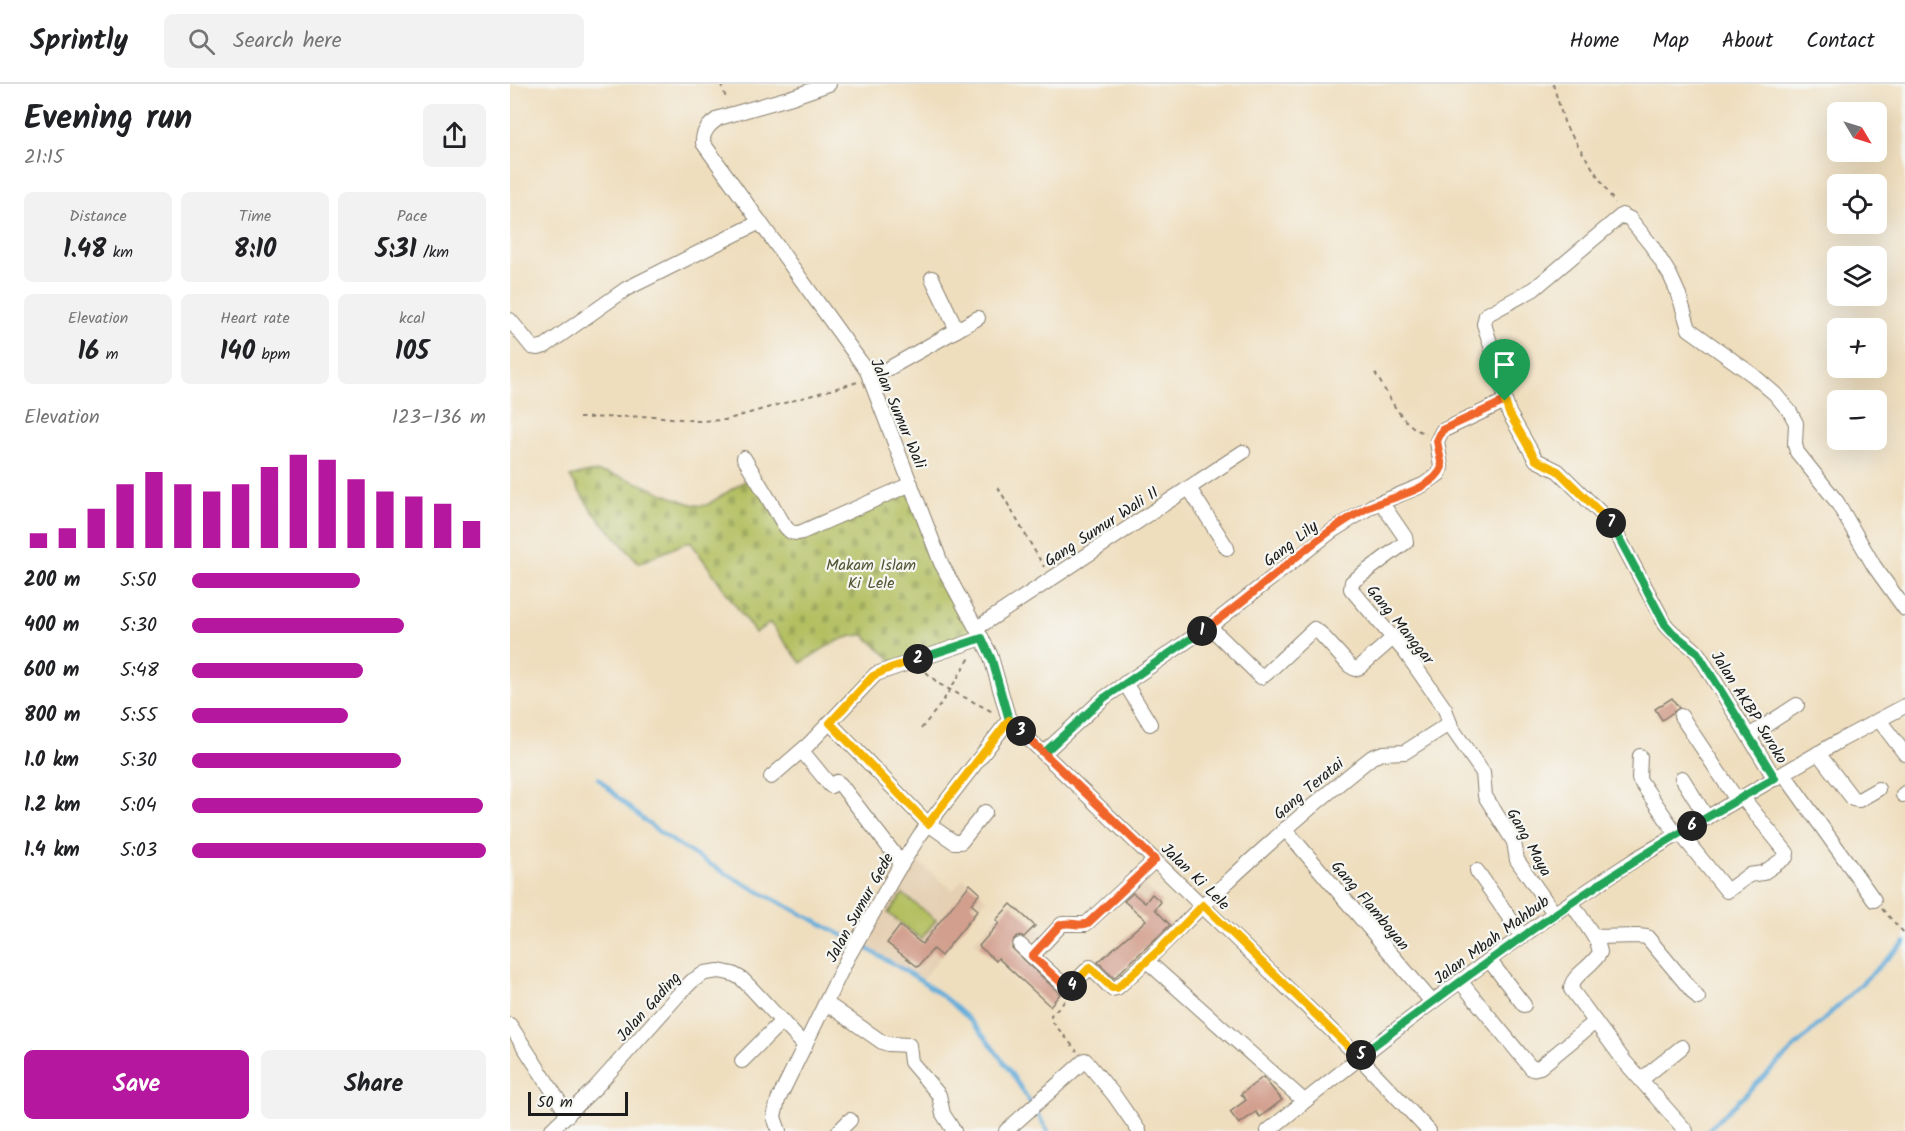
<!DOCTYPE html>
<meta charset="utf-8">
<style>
body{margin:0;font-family:Kalam,sans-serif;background:#f2f2f2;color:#202124;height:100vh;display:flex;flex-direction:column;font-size:22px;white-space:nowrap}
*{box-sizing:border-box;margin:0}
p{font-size:20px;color:#757577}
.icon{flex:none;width:33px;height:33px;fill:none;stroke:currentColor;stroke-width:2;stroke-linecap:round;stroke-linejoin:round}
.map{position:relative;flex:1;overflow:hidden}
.side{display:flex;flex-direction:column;background:#fff;width:510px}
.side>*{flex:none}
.needle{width:39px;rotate:128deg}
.buttons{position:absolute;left:1317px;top:18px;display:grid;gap:12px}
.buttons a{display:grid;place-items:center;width:60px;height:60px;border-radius:9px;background:#fff;box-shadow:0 6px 24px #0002;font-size:30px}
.scale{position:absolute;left:18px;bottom:15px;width:100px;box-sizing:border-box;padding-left:6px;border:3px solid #1c1c1c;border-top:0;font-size:16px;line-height:21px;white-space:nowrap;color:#1c1c1c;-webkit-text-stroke:4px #f6f6f2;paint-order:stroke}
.pin{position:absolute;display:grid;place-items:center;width:51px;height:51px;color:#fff;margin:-62px -26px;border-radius:50% 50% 50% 0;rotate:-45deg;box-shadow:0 0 6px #0007}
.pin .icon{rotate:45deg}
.km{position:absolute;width:30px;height:30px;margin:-15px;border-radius:50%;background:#222;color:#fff;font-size:16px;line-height:30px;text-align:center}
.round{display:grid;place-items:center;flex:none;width:63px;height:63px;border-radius:9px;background:#f2f2f2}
.headline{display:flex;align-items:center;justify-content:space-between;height:102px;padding:0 24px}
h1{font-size:33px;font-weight:800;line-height:45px}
.figures{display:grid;grid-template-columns:repeat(3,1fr);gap:9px;height:102px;padding:6px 24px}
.figures div{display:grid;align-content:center;border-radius:9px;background:#f2f2f2;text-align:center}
.figures b{font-size:26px;font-weight:800}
.figures small{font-size:16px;font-weight:400}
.figures p{font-size:16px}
.chart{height:168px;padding:12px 24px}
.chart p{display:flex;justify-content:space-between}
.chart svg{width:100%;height:108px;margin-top:6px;stroke:#b5179e;stroke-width:6}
.action{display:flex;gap:12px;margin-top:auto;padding:12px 24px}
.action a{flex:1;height:69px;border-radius:9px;background:#b5179e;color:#fff;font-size:24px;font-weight:800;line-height:69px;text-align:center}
.action a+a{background:#f2f2f2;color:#202124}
ul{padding:0 24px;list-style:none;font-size:20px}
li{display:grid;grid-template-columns:96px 72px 1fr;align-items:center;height:45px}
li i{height:15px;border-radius:8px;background:#b5179e}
header{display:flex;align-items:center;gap:36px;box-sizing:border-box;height:84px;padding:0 30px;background:#fff;border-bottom:2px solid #e0e0e0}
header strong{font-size:28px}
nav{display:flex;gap:33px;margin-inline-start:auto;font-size:21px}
.search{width:420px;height:54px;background:#f2f2f2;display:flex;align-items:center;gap:15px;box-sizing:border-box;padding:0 21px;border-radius:9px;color:#757577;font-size:22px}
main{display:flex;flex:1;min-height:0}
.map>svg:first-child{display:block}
.built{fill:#e5d0b4}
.green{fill:#b3bf61;stroke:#686e3e;stroke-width:1.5}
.cemetery{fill:url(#cemetery-stones);stroke:#686e3e;stroke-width:1.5}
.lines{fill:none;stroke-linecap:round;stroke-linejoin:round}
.stream{stroke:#61acda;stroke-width:4}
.building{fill:#d29e8d}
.minor-casing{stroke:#867d6d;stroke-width:16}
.path{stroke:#867d6d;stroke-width:2;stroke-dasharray:4.5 4.5;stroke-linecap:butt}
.minor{stroke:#fff;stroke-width:14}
.split-1-casing{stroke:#fff;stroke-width:12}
.split-2-casing{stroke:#fff;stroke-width:12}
.split-3-casing{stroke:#fff;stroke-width:12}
.split-4-casing{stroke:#fff;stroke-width:12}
.split-5-casing{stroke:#fff;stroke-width:12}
.split-6-casing{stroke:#fff;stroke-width:12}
.split-7-casing{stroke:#fff;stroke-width:12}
.split-8-casing{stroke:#fff;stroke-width:12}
.split-1{stroke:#f0652b;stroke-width:8}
.split-2{stroke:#22a559;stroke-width:8}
.split-3{stroke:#f5b400;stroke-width:8}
.split-4{stroke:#f0652b;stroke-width:8}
.split-5{stroke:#f5b400;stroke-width:8}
.split-6{stroke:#22a559;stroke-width:8}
.split-7{stroke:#22a559;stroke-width:8}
.split-8{stroke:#f5b400;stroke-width:8}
.labels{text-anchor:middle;stroke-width:4.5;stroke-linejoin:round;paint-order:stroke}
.street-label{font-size:16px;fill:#1c1c1c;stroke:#f6f6f2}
.park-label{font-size:16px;fill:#515534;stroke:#f6f6f2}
</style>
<header>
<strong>Sprintly</strong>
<div class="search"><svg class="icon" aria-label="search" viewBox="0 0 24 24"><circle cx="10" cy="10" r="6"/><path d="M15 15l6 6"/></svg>Search here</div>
<nav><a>Home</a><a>Map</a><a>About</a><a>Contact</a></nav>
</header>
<main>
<section class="side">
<div class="headline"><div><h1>Evening run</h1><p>21:15</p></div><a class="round"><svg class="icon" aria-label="share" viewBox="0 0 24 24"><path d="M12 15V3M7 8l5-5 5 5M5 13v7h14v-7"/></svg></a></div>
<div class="figures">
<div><p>Distance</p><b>1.48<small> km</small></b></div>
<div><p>Time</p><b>8:10</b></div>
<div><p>Pace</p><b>5:31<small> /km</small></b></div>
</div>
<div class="figures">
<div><p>Elevation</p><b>16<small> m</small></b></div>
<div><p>Heart rate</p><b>140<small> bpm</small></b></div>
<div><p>kcal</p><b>105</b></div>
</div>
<div class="chart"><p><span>Elevation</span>123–136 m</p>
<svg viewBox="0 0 160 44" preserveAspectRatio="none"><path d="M5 44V38M15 44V36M25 44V28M35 44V18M45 44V13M55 44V18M65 44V21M75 44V18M85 44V11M95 44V6M105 44V8M115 44V16M125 44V21M135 44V23M145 44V26M155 44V33"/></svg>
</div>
<ul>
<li><b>200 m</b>5:50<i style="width:57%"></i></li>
<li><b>400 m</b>5:30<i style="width:72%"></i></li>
<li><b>600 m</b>5:48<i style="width:58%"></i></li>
<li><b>800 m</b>5:55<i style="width:53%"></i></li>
<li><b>1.0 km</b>5:30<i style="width:71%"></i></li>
<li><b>1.2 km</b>5:04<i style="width:99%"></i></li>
<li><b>1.4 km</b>5:03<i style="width:100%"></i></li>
</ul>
<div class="action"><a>Save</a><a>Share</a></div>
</section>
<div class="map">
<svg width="1395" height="1047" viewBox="0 0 1395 1047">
<defs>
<pattern id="cemetery-stones" width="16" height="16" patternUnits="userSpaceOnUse" patternTransform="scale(1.5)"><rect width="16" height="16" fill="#b3bf61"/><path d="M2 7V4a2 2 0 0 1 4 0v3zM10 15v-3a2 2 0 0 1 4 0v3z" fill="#99a454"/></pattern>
</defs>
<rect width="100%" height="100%" fill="#f6f6f2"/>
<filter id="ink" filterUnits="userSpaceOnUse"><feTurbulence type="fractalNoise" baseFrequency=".0167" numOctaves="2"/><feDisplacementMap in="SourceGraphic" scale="12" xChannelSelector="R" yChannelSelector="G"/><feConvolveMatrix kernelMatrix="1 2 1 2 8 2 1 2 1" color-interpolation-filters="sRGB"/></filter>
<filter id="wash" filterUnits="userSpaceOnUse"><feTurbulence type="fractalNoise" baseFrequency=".008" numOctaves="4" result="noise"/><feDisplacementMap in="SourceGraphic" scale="24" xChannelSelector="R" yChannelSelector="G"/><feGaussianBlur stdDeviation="1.35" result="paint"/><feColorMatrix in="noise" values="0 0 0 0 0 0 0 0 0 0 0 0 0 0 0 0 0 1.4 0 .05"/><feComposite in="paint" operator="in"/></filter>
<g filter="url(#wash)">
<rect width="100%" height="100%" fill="#efdebe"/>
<g class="built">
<path d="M 402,773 L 443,806 L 453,794 L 477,814 L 411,897 L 350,861 Z"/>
<path d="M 648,783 L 632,800 L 651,818 L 635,836 L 608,812 Z"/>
<path d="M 501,818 L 541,855 L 527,871 L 559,901 L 539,923 L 489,876 L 486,878 L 464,858 Z"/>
</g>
<path class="green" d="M 393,810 L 426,836 L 411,855 L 378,829 Z"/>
<path class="cemetery" d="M 79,388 C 109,387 138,404 165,414 C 176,418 186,423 197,421 L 241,393 L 276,449 L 397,406 L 464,551 L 384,578 L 354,551 C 330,551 310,567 291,579 L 260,539 L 245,549 L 180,457 L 129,479 L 83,428 L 60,393 Z"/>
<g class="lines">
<g class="stream">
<path d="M 88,694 C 108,714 128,733 151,749 C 211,791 279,822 343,857"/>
<path d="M 350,861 C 391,884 436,908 467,944 C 494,975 516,1012 538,1047"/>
<path d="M 1197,1047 L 1395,858"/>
</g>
</g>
<g id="blocks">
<g class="building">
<path d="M 1162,614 L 1169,624 L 1152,636 L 1145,625 Z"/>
<path d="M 460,800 L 470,809 L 461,820 L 468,826 L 431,872 L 423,865 L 408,883 L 377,859 L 390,842 L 412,860 Z"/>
<path d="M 623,809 L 635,819 L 642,810 L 651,818 L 645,825 L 660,841 L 604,894 L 588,878 L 636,836 L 614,817 Z"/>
<path d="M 501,820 L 525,842 L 514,853 L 508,852 L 504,855 L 502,864 L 550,910 L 540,922 L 488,874 L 486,877 L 469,862 L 489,839 L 486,836 Z"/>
<path d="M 753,993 L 772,1016 L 750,1033 L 746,1028 L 729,1040 L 720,1028 L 736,1016 L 731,1010 Z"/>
</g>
</g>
</g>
<g filter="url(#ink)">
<use href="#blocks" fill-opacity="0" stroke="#867d6d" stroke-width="1.5"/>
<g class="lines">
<defs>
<g id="minor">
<path d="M 319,0 L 282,13 L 209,34 C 200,40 192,47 193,59 L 357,287 L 431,479 L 480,570 L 499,636"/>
<path d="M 422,194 L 447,246"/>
<path d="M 0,236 L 22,263 L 28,264 L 35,262 L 116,205 L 250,138"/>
<path d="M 360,295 L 468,234"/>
<path d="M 995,317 L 999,329 L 1026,376 L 1048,387 L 1101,439 L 1155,540 C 1164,553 1180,558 1189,571 L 1265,695"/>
<path d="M 234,374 L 273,439 C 278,447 282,451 292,448 L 401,400"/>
<path d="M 679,404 L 717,464"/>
<path d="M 871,418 L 895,453 L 896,458 L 842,498 L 841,505 L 895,568 L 935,625 L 941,643 L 973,689 L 975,712 L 1004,758 L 1007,776 L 1044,829"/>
<path d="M 699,542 L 751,593 L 756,590 L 804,545 L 810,549 L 840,582 L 845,585 L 850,583 L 883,554"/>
<path d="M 467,544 L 733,368"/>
<path d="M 615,599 L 640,640"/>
<path d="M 1171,632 L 1227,716"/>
<path d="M 499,636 L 849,973 L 919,1047"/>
<path d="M 1369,636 L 1395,670"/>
<path d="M 320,639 L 418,740 L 444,758 L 451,758 L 475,728"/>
<path d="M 1239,652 L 1287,621"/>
<path d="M 292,667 L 319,700 L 321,702 L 327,698 L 330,700 L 392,780"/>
<path d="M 534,669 L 594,614 L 708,536 L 822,447 L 862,422 L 913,401 L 929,390 L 931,383 L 927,357 L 932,347 L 995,317 L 991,293 L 974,240 L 976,231 L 1024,205 L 1112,131 L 1120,135 L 1141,161 L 1160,191 L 1169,211 L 1179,245 L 1243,291 L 1265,310 L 1280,328 L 1286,339 L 1285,360 L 1287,368 L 1327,418 L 1364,482 L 1395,525"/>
<path d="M 1308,669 L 1343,715 L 1349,716 L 1368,705"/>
<path d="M 1130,672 L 1129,695 L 1167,751"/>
<path d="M 1274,690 L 1364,816"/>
<path d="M 261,693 L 299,660 L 366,590 L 472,554"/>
<path d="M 1172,694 L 1197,734"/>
<path d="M 1393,711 L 1395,709"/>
<path d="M 775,745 L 922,918"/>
<path d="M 1170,749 L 1217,807 L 1239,791 L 1253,789 L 1276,773 L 1277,769 L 1232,713"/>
<path d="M 967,787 L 1012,852"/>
<path d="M 1061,818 L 1087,857 L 1090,868 C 1084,882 1061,891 1061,905 L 1115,978 L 1176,1047"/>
<path d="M 1084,853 L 1128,852 L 1137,853 L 1188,914"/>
<path d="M 510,861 L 522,872 L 552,840 L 576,840 L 645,776"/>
<path d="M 522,872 L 557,904 L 561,902 L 580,883 L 602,905 L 607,904 C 637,878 664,849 693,821 C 747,769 803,720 862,673 L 873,669 L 895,668 L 940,639"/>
<path d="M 979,876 L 1014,921"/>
<path d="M 637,877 L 794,1017"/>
<path d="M 950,897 L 1022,985 L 1030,983 L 1085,938"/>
<path d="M 316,919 L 372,958 L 378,960 L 399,961 L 401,978 L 429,1011 L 433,1030 L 444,1047"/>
<path d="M 0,941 L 58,1031"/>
<path d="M 232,977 L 272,937"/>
<path d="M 1132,995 L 1172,963"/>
<path d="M 40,1047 L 86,1003 L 169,910 L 182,897 L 195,889 L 209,887 L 223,890 L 232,895 L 241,904 L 295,962"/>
<path d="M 269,1047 L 264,1033 L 268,1016 L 338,873 L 387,787 L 410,751 L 499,636"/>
<path d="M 329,1047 L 340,1036"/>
<path d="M 496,1047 L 575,976 L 604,1011 L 629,1047"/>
<path d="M 758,1047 C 877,950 1000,856 1129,773 L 1331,656 L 1395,622"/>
</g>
</defs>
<use href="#minor" class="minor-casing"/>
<g class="path">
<path d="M 211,0 L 217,17"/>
<path d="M 1043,0 L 1055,41 L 1105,119"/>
<path d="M 865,289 C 879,311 890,341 916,350"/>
<path d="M 69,334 L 144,332 L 188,337 L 215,336 L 348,298"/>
<path d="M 488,403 L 534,483"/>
<path d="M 416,588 L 429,600 L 483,628"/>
<path d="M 411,645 L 431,620 L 461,572"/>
<path d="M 1372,825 L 1395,850"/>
<path d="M 555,917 L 541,931 L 541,936 L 567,967"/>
</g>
<use href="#minor" class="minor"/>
</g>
</g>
<g class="lines" filter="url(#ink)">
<defs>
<path id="split-1" d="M 692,547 C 749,510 797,456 857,424 C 877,414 924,406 932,383 L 927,357 L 932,346 L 995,317"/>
<path id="split-2" d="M 408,575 L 472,554 L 482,576 L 499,636 L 534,669 L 594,614 L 692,547"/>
<path id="split-3" d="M 408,575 L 380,584 L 363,592 L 320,639 L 418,740 L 499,636 L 511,647"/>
<path id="split-4" d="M 511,647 L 645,776 L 578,839 C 569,844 560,836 550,841 L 522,872 L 556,903 L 562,902"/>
<path id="split-5" d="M 562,902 L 580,883 L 602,904 L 607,904 L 649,866 L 693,821 L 849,973 L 851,971"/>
<path id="split-6" d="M 851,971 C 959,891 1066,810 1182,742"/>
<path id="split-7" d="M 1101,439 L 1155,540 L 1162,548 L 1187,568 L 1265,694 L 1182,742"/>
<path id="split-8" d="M 995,317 L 999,329 L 1026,376 L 1048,387 L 1101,439"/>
</defs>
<use href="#split-1" class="split-1-casing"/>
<use href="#split-2" class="split-2-casing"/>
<use href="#split-3" class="split-3-casing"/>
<use href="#split-4" class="split-4-casing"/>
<use href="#split-5" class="split-5-casing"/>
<use href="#split-6" class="split-6-casing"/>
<use href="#split-7" class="split-7-casing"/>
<use href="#split-8" class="split-8-casing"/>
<use href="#split-1" class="split-1"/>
<use href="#split-2" class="split-2"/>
<use href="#split-3" class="split-3"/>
<use href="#split-4" class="split-4"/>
<use href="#split-5" class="split-5"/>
<use href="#split-6" class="split-6"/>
<use href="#split-7" class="split-7"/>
<use href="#split-8" class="split-8"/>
</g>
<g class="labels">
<g class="street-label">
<text transform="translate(389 329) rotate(67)" y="6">Jalan Sumur Wali</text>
<text transform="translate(591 442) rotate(-33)" y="6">Gang Sumur Wali II</text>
<text transform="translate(780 459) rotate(-38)" y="6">Gang Lily</text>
<text transform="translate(891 540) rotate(51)" y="6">Gang Manggar</text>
<text transform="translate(1240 623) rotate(58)" y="6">Jalan AKBP Suroko</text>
<text transform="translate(798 704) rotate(-40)" y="6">Gang Teratai</text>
<text transform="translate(1020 758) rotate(61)" y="6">Gang Maya</text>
<text transform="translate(686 792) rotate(44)" y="6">Jalan Ki Lele</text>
<text transform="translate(861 821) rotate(50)" y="6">Gang Flamboyan</text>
<text transform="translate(349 823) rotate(-61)" y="6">Jalan Sumur Gede</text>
<text transform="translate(981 855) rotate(-36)" y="6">Jalan Mbah Mahbub</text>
<text transform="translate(138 922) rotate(-48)" y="6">Jalan Gading</text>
</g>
<g class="park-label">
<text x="361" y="486">Makam Islam<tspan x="361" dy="18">Ki Lele</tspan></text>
</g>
</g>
</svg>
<div class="buttons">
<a><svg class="needle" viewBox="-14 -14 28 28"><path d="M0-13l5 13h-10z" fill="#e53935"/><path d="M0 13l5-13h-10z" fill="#757577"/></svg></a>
<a><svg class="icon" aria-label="locate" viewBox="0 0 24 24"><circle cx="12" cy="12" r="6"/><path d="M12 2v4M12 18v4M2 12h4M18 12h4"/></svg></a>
<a><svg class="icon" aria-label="layers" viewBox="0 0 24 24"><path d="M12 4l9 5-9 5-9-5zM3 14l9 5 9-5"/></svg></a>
<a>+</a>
<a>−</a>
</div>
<div class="scale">50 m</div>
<div class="pin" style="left:995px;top:317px;background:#1e9e55"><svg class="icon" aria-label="arrive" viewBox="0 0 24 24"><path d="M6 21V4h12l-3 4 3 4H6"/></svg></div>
<b class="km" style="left:692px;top:547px">1</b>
<b class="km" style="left:408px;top:575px">2</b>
<b class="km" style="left:511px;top:647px">3</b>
<b class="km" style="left:562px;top:902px">4</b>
<b class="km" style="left:851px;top:971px">5</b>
<b class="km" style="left:1182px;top:742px">6</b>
<b class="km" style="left:1101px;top:439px">7</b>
</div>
</main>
